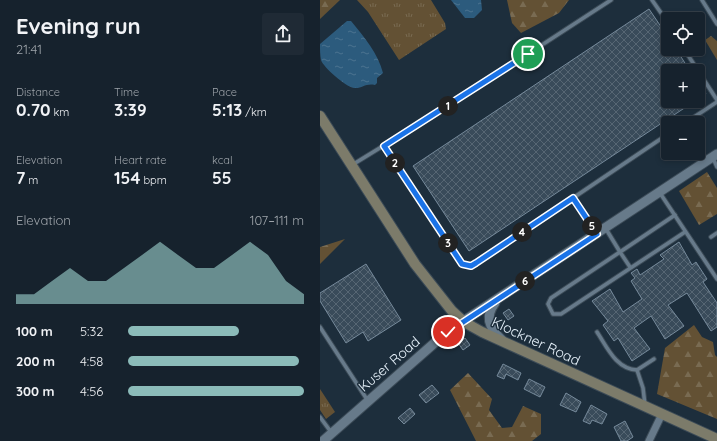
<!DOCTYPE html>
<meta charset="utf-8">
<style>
body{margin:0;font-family:Quicksand,sans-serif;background:#1f2a35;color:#f1f3f6;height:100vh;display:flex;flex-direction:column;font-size:15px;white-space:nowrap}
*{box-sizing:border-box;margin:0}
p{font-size:13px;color:#9ea4aa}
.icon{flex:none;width:22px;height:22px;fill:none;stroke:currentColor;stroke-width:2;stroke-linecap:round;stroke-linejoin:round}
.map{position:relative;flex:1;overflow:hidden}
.drawer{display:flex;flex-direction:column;background:#16222d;width:320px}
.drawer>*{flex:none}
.controls{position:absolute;left:341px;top:12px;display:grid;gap:8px}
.controls a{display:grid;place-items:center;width:44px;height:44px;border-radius:4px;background:#16222d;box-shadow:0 2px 6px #0003,0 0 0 1px #353f49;font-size:20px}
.pin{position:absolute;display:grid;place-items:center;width:34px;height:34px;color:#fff;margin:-17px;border:2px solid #fff;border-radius:50%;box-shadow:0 1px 4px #0007}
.km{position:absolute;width:20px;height:20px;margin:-10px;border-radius:50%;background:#222;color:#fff;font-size:11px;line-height:20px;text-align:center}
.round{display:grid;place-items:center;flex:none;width:42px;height:42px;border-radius:4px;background:#1f2a35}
.head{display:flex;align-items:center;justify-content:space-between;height:68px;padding:0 16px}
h1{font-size:22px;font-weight:700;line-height:30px}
.figures{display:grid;grid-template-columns:repeat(3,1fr);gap:6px;height:68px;padding:4px 16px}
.figures div{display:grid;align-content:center}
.figures b{font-size:17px;font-weight:700}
.figures small{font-size:11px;font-weight:400}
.figures p{font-size:11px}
.chart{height:112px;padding:8px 16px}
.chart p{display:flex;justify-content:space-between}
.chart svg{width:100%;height:72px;margin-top:4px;fill:#8bbbb9;opacity:.7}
ul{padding:0 16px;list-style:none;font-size:13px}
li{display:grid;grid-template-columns:64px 48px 1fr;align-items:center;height:30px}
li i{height:10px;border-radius:5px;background:#8bbbb9}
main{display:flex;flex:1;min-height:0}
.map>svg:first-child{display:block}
.grass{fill:url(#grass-tufts)}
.forest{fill:url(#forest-firs)}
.water{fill:url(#water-ripples)}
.building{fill:url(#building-cross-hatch);stroke:#768a9b}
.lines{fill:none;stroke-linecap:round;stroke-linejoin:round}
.service-casing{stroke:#3c4b57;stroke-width:5.5}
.minor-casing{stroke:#3c4b57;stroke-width:9}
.tertiary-casing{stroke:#3c4b57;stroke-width:11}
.secondary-casing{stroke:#3c4b57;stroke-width:12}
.service{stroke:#677a8a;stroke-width:3.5}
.minor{stroke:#677a8a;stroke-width:7}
.tertiary{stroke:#677a8a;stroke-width:9}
.secondary{stroke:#7c7b6a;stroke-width:10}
.route-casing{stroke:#fff;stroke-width:8}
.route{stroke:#1a73e8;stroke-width:5}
.labels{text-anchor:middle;stroke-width:3;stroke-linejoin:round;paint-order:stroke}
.street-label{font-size:14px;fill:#e9f4fd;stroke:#1d2e3c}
</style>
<main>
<section class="drawer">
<div class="head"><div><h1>Evening run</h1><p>21:41</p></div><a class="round"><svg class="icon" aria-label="share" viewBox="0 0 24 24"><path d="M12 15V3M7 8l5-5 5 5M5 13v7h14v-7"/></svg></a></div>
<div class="figures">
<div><p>Distance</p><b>0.70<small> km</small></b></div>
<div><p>Time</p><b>3:39</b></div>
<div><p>Pace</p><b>5:13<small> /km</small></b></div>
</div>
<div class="figures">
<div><p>Elevation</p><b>7<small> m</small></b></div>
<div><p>Heart rate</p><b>154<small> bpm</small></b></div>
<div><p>kcal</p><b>55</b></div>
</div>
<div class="chart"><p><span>Elevation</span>107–111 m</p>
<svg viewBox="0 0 160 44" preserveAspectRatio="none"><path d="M0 44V38L10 38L20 30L30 22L40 30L50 30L60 22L70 14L80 6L90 14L100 22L110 22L120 14L130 6L140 14L150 30L160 38V44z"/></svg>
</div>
<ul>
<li><b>100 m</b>5:32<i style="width:63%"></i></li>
<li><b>200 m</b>4:58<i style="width:97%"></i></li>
<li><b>300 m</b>4:56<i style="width:100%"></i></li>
</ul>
</section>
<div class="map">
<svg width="397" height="441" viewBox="0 0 397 441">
<defs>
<pattern id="grass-tufts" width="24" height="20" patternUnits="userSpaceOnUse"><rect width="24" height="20" fill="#635134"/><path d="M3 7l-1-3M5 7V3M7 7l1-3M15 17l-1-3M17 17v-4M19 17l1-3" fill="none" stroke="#796b52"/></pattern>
<pattern id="forest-firs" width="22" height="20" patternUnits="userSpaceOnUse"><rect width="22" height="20" fill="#635134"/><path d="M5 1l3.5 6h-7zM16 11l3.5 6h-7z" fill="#796b52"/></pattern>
<pattern id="water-ripples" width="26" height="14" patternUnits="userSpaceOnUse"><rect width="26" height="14" fill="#2c5b7d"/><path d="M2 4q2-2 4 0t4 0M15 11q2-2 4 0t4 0" fill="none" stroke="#4b7390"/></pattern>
<pattern id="building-cross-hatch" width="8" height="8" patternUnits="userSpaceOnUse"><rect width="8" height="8" fill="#394b5a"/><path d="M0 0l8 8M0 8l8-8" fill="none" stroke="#566673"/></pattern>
</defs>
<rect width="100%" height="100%" fill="#1d2e3c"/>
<g class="grass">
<path d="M 37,0 L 111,0 L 125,23 L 126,29 L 79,60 L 48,12 Z"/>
<path d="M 0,389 L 15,412 L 6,419 L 0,410 Z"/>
</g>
<g class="forest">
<path d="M 0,0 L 20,0 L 0,19 Z"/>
<path d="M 187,0 L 249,0 L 239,13 L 201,33 L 192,23 Z"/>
<path d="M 391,36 L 397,41 L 397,60 L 385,40 Z"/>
<path d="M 387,172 L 397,188 L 397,214 L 379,225 L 359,191 Z"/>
<path d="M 25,239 L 0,264 L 0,247 Z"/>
<path d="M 374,325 L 382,337 L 393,342 L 395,355 L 397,357 L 397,419 L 337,394 L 345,348 Z"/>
<path d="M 148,373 L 172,399 L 169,410 L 182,428 L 192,427 L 203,406 L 221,414 L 221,434 L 212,441 L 156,441 L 130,390 Z"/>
</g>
<g class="water">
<path d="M 131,0 L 161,0 L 162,10 L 154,18 L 145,18 Z"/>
<path d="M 27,21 L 31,21 C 44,37 58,53 63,73 L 57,78 L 57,83 L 55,85 C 45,83 42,89 34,88 C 26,87 3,67 1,60 C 0,55 0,49 0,44 Z"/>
</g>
<g class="building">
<path d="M 329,9 L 348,37 L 348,49 L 356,49 L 370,71 L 348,71 L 348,101 L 375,101 L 149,251 L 93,166 Z"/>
<path d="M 378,82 L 386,94 L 378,99 Z"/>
<path d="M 359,242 L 372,265 L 376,262 L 387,279 L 383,282 L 397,303 L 397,327 L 391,331 L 367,293 L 348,305 L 364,326 L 345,339 L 331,316 L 314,328 L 330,349 L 312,361 L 298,338 L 294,341 L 283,325 L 288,321 L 272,301 L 290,289 L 303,312 L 322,299 L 311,281 L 315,278 L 311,273 L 317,269 L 320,275 L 344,259 L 340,255 Z"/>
<path d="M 46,264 L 81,320 L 48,341 L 43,332 L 26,343 L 0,301 L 0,293 Z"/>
<path d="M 189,309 L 194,316 L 188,320 L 183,313 Z"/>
<path d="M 145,338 L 150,345 L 143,350 L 138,343 Z"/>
<path d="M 183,364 L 201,373 L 198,380 L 186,374 L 184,379 L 177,376 Z"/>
<path d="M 209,379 L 225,387 L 220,397 L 204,389 Z"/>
<path d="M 112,385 L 119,393 L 106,403 L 99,395 Z"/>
<path d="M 246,393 L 261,402 L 256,412 L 240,405 Z"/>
<path d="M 271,405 L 287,414 L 282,424 L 272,420 L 270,424 L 263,421 Z"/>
<path d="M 90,408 L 95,414 L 84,424 L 78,418 Z"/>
<path d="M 305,421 L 313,437 L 307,441 L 301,441 L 294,427 Z"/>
</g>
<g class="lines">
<defs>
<g id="service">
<path d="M 332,0 L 348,23"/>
<path d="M 382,0 L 397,24"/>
<path d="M 364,49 L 397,100"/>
<path d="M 365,123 L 397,102"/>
<path d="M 64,146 L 140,261 L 147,266 L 156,263 L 253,198"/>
<path d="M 393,158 L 397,167"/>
<path d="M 32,165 L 125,108 L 291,0"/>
<path d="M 340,193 L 397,279"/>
<path d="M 286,229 L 300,252 L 231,298 L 228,304 L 233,314 L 241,314 L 365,232"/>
<path d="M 276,232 L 253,198 L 348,134"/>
<path d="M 391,237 L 397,233"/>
<path d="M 310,267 L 300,252 L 355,215"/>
<path d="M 0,327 L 48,401"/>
<path d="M 277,332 C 287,347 296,369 317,370 L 334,359"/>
<path d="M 317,370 L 323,388 L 325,405"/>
<path d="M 0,417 L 11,432"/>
</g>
<path id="minor" d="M 329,441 L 342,414"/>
<g id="tertiary">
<path d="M 175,303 C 164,317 170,329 182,340"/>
<path d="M 3,441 L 127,332 L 397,154"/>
</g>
<path id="secondary" d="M 0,116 L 95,264 L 132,311 L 144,322 L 162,332 L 397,439"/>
</defs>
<use href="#service" class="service-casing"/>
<use href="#minor" class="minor-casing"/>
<use href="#tertiary" class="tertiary-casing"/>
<use href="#secondary" class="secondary-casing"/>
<use href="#service" class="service"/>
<use href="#minor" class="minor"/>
<use href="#tertiary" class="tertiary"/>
<use href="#secondary" class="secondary"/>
</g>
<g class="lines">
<defs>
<path id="route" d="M 128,332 L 277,234 L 253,198 L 156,263 L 151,266 L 142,264 L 64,146 L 208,54"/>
</defs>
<use href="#route" class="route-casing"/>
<use href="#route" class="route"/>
</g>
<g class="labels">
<g class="street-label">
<text transform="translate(216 341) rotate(25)" y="5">Klockner Road</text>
<text transform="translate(69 364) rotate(-41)" y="5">Kuser Road</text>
</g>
</g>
</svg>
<div class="controls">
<a><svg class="icon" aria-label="locate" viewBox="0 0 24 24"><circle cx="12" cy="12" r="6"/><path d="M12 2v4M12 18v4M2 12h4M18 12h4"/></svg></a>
<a>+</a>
<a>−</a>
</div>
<div class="pin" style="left:208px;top:54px;background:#1e9e55"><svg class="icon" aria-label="arrive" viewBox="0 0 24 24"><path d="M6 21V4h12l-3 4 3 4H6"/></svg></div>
<div class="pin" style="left:128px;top:332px;background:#d93025"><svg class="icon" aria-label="check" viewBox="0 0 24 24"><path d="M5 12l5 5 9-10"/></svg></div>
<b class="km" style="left:128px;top:106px">1</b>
<b class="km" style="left:75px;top:163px">2</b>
<b class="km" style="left:128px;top:243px">3</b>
<b class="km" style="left:202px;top:232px">4</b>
<b class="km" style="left:272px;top:226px">5</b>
<b class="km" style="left:205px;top:281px">6</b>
</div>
</main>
